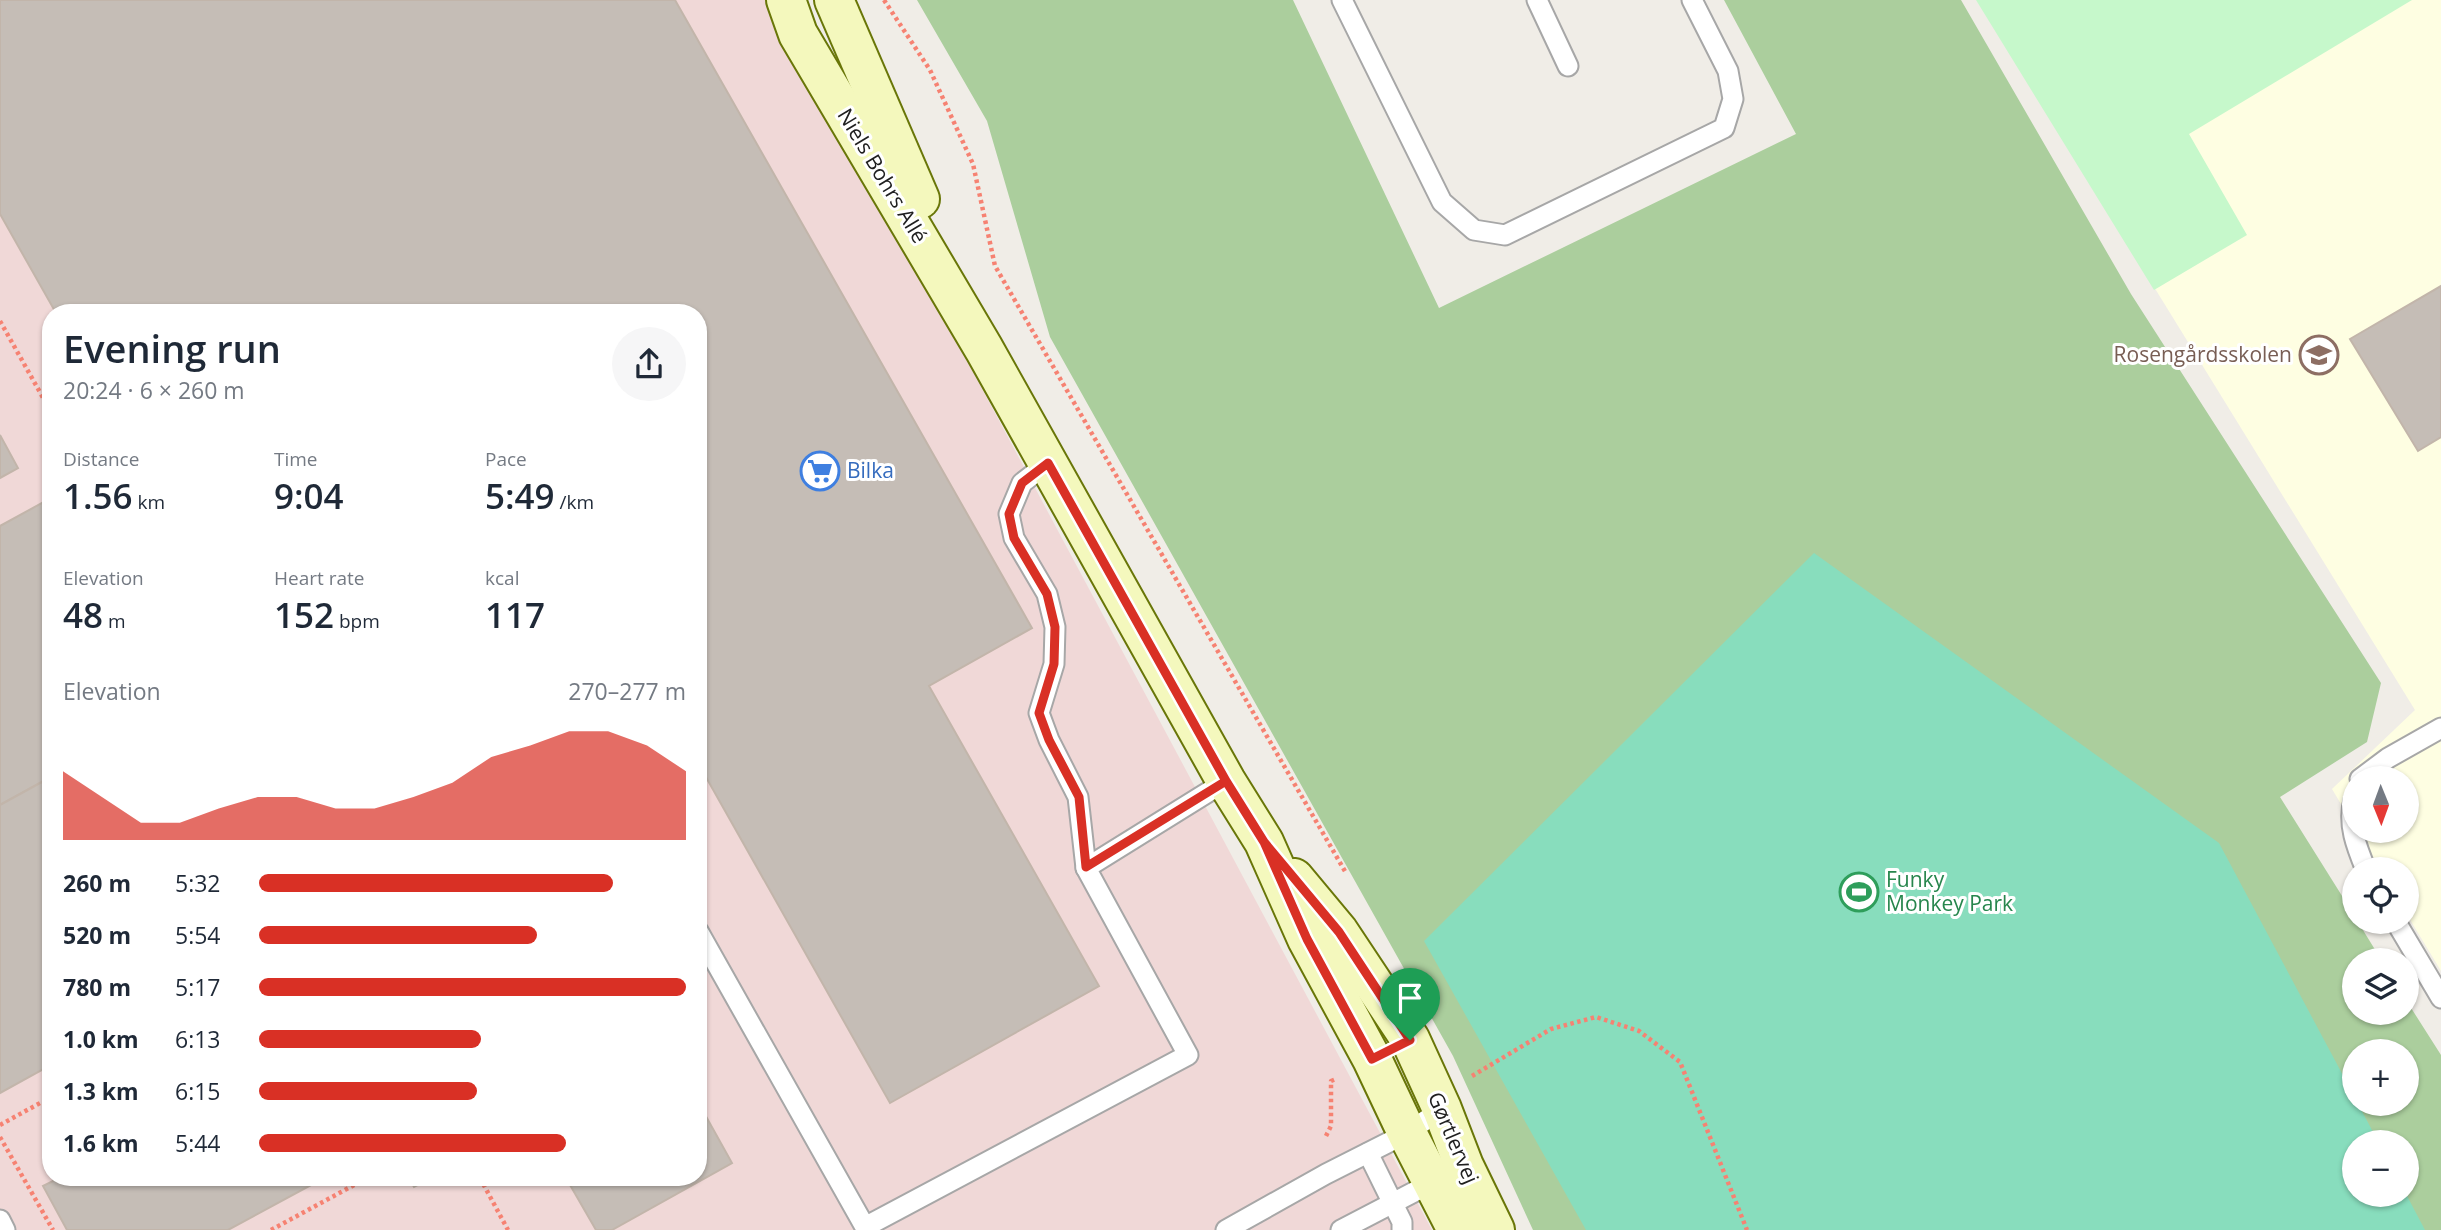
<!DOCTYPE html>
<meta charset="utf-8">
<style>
body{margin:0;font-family:"Open Sans",sans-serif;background:#f6f6f7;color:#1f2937;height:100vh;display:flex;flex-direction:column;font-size:26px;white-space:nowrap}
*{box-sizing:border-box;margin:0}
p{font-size:23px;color:#747a83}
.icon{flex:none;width:38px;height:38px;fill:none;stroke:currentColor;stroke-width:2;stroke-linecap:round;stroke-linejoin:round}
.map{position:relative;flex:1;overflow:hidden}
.drawer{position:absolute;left:42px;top:304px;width:665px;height:882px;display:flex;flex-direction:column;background:#fff;border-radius:28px;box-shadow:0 2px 5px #0004}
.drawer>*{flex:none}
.needle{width:46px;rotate:179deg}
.tools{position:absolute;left:2342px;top:766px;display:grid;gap:14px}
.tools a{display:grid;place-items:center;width:77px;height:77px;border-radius:50%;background:#fff;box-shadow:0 2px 5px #0004;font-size:35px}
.pin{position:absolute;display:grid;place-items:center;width:60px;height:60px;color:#fff;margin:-72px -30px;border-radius:50% 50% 50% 0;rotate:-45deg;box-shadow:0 0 7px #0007}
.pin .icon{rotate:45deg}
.round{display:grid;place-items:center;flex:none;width:74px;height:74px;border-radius:37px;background:#f6f6f7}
.headline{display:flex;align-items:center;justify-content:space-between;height:119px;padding:0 21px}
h1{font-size:38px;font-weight:600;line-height:52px}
.stats{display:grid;grid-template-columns:repeat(3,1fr);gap:10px;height:119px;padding:7px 21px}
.stats div{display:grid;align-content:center}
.stats b{font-size:35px;font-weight:600}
.stats small{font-size:19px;font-weight:400}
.stats p{font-size:19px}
.chart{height:196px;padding:14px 21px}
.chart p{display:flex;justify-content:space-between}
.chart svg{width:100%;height:126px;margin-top:7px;fill:#d93025;opacity:.7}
ul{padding:0 21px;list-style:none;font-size:23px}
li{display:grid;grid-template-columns:112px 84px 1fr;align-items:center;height:52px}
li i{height:18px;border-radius:9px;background:#d93025}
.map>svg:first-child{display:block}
.commercial{fill:#f0d8d7;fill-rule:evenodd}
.education{fill:#fefee2}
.forest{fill:#abce9d;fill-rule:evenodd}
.park{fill:#c6f8cb}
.pitch{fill:#88ddbd}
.building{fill:#c5bdb6;stroke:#c2b5aa;stroke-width:2}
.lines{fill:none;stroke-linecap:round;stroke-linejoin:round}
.lane-casing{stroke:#a7a7a7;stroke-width:23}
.secondary-casing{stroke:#697608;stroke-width:42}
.path{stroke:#f68272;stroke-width:4.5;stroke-dasharray:3.5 3.5;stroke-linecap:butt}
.lane{stroke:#fff;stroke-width:19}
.secondary{stroke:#f4f8bd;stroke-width:38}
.route-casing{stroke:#fff;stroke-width:14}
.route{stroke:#d93025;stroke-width:9}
.labels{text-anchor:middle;stroke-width:6;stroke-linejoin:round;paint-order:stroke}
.street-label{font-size:21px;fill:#202020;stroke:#fff}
.education-label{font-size:21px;fill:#785e54;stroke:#fff;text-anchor:end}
.shop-label{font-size:21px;fill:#366cbe;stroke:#fff;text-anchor:start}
.leisure-label{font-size:21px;fill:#27864d;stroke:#fff;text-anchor:start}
</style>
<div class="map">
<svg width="2441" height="1230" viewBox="0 0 2441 1230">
<rect width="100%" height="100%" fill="#f0ede7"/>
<path class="commercial" d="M 0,0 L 774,0 L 1432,1230 L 0,1230 ZM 51,313 L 698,313 L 698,1178 L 51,1178 Z"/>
<path class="education" d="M 1977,0 L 2441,0 L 2441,971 L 2406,913 L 2406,870 L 2380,870 L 2357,831 L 2406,831 L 2406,779 L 2354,779 L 2354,826 L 2332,789 L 2415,710 Z"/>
<path class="forest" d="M 917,0 L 1293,0 L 1439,308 L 1796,134 L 1724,0 L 1961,0 L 2131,294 L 2381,683 L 2367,742 L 2280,797 L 2354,915 L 2354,922 L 2358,922 L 2382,961 L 2354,961 L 2354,1013 L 2406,1013 L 2406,1000 L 2441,1055 L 2441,1230 L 1533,1230 L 1453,1056 L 1050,337 L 987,121 ZM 2354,1052 L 2406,1052 L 2406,1104 L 2354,1104 ZM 2354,1143 L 2406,1143 L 2406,1195 L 2354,1195 Z"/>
<path class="park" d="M 1976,0 L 2412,0 L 2189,134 L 2247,235 L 2154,290 Z"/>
<path class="pitch" d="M 1814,553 L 2219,843 L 2354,1096 L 2354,1104 L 2358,1104 L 2379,1143 L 2354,1143 L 2354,1195 L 2406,1194 L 2425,1230 L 1586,1230 L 1424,941 Z"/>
<g class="building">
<path d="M 0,0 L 675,0 L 1032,628 L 929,686 L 1099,986 L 890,1103 L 698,763 L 698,313 L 56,313 L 0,214 Z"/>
<path d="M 2441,286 L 2441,437 L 2418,451 L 2350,339 Z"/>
<path d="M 0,435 L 18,468 L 0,478 Z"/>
<path d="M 51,498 L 51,777 L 0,805 L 0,526 Z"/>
<path d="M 51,777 L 51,1065 L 0,1093 L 0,805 Z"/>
<path d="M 698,1102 L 732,1163 L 612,1230 L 596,1230 L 566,1178 L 698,1178 Z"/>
<path d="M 59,1178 L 324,1178 L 228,1230 L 67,1230 L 43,1186 Z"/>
<path d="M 409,1178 L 431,1178 L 414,1187 Z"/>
</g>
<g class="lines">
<defs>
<g id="lane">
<path d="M 1342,0 L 1442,202 L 1474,230 L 1505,235 L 1724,128 L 1733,99 L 1728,71 L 1692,0"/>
<path d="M 1537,0 L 1568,66"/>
<path d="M 1048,463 L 1022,483 L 1009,514 L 1014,538 L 1047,594 L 1055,627 L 1054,664 L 1039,713 L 1049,740 L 1078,797 L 1086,868"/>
<path d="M 2360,779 L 2388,758 L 2441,728"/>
<path d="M 2354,800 C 2347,824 2357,848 2366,870"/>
<path d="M 2396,922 L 2441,998"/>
<path d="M 698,931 L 865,1227 L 1188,1055 L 1086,868 L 1226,781"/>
<path d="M 1368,1153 L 1402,1222 L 1402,1230"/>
<path d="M 0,1220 L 5,1230"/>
<path d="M 1226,1230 L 1326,1174 L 1407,1133 L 1442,1109"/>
<path d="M 1341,1230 L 1439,1179"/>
</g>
<g id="secondary">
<path d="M 786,0 L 798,34 L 984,349 L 1226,781 L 1264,842 L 1307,939 L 1372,1059 L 1407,1133 L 1457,1230"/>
<path d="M 834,0 L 920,199"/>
<path d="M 1294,878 L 1339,932 L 1410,1039 L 1442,1109 L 1464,1166 L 1495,1230"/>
</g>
</defs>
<use href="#lane" class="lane-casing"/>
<use href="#secondary" class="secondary-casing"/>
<g class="path">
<path d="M 884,0 L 930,70 L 973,164 L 995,266 L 1346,873"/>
<path d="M 0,321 L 51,412"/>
<path d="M 1472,1076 L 1551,1029 L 1596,1017 L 1639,1031 L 1680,1062 L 1747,1230"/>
<path d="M 0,1125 L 51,1097"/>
<path d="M 1326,1136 L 1331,1126 L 1331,1081 L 1336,1079"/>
<path d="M 0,1137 L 53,1230"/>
<path d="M 480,1178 L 508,1230"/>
<path d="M 271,1230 L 367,1178"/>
</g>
<use href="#lane" class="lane"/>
<use href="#secondary" class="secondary"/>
</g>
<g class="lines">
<defs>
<path id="route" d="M 1410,1040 L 1339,932 L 1264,842 L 1226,781 L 1048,463 L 1022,483 L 1009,514 L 1014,538 L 1047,594 L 1055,627 L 1054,664 L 1039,713 L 1049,740 L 1079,797 L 1086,867 L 1226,781 L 1264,842 L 1307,939 L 1372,1059 L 1410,1040"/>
</defs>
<use href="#route" class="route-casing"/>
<use href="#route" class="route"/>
</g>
<defs>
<symbol id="school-ring" viewBox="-11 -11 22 22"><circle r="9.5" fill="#fff" stroke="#8d6e63" stroke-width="1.5"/><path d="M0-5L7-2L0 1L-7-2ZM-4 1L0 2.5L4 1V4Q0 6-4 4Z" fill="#8d6e63"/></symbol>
<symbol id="supermarket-ring" viewBox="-11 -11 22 22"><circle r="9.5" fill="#fff" stroke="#3f7fe0" stroke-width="1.5"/><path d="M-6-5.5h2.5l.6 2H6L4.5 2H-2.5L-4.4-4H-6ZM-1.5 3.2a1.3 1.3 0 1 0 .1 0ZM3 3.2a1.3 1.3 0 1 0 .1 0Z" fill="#3f7fe0"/></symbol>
<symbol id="stadium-ring" viewBox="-11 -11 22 22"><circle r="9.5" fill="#fff" stroke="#2e9e5b" stroke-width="1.5"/><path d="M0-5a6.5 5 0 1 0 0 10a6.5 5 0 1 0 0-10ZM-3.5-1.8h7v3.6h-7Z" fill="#2e9e5b"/></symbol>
</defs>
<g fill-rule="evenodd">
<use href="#school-ring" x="2297" y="333" width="44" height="44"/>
<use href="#supermarket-ring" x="798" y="449" width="44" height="44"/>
<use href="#stadium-ring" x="1837" y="870" width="44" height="44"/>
</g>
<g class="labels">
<g class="street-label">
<text transform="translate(882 176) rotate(59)" y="7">Niels Bohrs Allé</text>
<text transform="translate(1453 1138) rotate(67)" y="7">Gørtlervej</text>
</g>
<g class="education-label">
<text x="2292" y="362">Rosengårdsskolen</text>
</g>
<g class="shop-label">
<text x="847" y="478">Bilka</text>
</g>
<g class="leisure-label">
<text x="1886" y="887">Funky<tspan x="1886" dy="24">Monkey Park</tspan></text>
</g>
</g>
</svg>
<div class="tools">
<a><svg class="needle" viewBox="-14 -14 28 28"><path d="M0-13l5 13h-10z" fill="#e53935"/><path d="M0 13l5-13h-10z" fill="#747a83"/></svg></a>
<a><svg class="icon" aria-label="locate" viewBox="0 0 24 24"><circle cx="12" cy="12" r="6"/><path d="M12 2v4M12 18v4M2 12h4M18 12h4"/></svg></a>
<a><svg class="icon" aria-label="layers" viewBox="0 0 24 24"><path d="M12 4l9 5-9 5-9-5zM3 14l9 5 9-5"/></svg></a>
<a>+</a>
<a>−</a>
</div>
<div class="pin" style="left:1410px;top:1040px;background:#1e9e55"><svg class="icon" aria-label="arrive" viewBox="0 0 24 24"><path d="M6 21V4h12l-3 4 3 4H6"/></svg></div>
<section class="drawer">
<div class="headline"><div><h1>Evening run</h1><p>20:24 · 6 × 260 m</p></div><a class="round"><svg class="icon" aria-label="share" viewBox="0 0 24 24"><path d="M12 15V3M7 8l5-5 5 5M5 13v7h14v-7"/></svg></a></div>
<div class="stats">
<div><p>Distance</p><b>1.56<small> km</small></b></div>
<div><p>Time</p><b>9:04</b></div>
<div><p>Pace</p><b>5:49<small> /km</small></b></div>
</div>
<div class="stats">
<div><p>Elevation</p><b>48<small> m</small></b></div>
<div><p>Heart rate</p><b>152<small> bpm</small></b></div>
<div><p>kcal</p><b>117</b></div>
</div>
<div class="chart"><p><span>Elevation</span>270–277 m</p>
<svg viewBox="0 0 160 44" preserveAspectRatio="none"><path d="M0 44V20L10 29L20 38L30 38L40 33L50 29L60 29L70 33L80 33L90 29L100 24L110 15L120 11L130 6L140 6L150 11L160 20V44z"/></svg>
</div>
<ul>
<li><b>260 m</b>5:32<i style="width:83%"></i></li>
<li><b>520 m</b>5:54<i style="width:65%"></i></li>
<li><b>780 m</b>5:17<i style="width:100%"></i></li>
<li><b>1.0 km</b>6:13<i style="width:52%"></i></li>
<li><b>1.3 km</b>6:15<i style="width:51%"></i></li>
<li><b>1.6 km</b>5:44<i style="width:72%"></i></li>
</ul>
</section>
</div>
